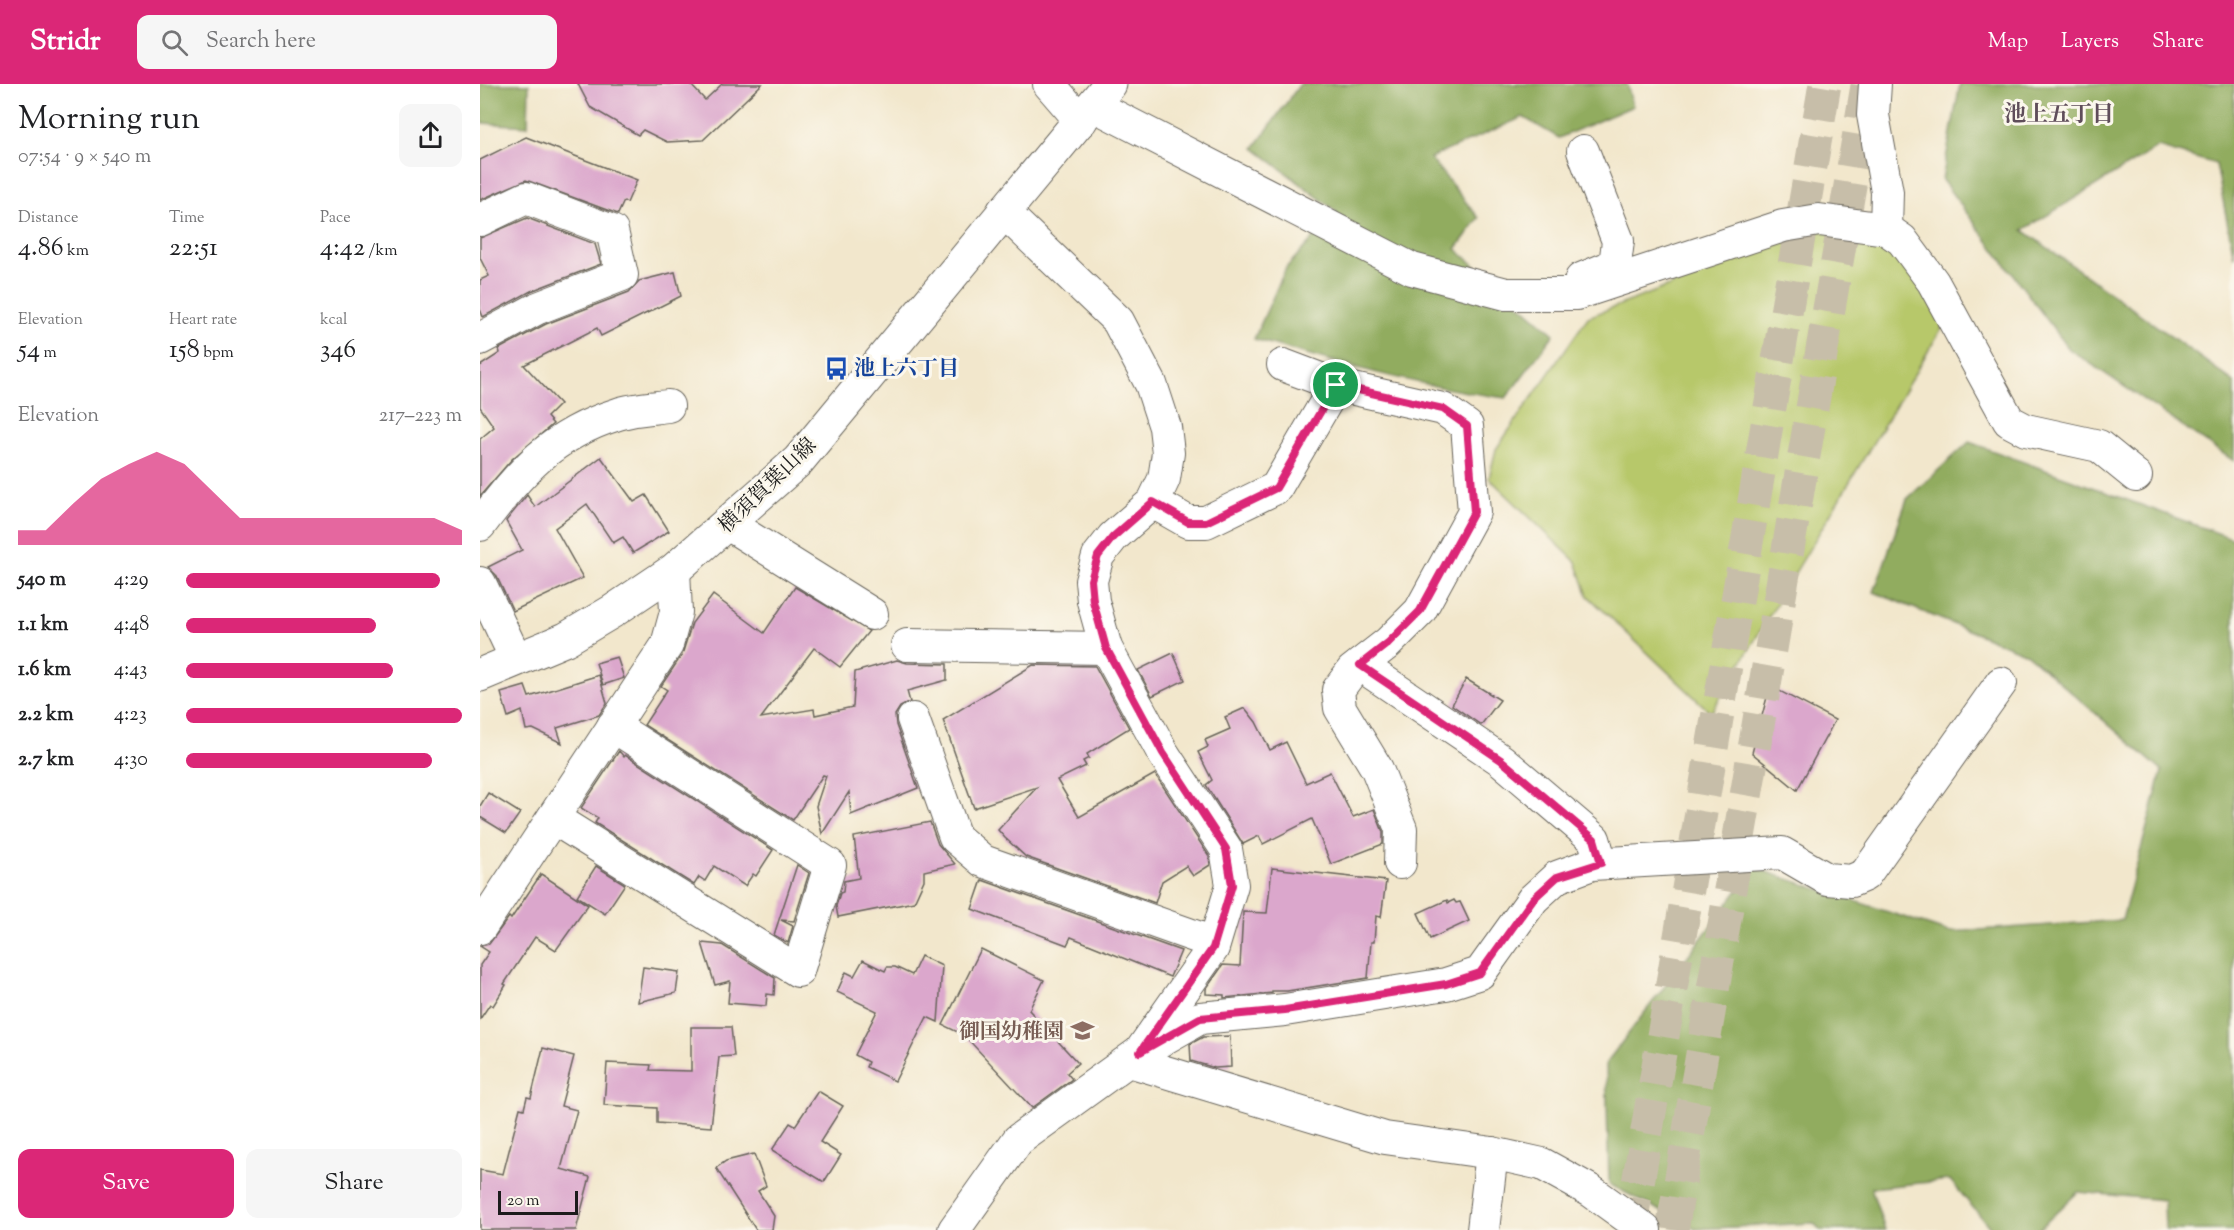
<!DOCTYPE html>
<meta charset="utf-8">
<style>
body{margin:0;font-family:"Sorts Mill Goudy","Noto Serif JP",serif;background:#f6f6f6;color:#202124;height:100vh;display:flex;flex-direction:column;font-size:22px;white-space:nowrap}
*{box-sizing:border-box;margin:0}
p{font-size:20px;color:#757577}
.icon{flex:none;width:33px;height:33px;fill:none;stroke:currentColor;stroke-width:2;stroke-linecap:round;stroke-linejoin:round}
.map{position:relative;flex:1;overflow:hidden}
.side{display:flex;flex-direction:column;background:#fff;width:480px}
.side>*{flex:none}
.scale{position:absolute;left:18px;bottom:15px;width:80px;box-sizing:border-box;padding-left:6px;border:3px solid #1c1c1c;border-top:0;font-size:16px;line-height:21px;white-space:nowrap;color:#1c1c1c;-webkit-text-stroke:4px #fbf7ec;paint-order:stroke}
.pin{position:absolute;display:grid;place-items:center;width:51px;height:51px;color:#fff;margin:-26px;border:3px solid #fff;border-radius:50%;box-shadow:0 2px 6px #0007}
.round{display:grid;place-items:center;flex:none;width:63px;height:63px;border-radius:12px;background:#f6f6f6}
.overview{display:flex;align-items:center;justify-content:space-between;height:102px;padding:0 18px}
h1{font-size:33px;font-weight:600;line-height:45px}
.metrics{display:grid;grid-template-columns:repeat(3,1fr);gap:9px;height:102px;padding:6px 18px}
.metrics div{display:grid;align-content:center}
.metrics b{font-size:26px;font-weight:600}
.metrics small{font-size:16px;font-weight:400}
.metrics p{font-size:16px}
.chart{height:168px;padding:12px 18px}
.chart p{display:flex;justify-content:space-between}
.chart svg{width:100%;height:108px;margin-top:6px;fill:#db2777;opacity:.7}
.cta{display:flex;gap:12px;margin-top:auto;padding:12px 18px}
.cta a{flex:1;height:69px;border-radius:12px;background:#db2777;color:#fff;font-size:24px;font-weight:600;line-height:69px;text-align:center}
.cta a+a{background:#f6f6f6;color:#202124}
ul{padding:0 18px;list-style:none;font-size:20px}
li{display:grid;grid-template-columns:96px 72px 1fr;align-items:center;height:45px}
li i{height:15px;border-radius:8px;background:#db2777}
header{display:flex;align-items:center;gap:36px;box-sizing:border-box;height:84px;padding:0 30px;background:#db2777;color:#fff}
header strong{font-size:28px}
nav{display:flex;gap:33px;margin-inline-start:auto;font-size:21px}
.search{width:420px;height:54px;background:#f6f6f6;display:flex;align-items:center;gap:15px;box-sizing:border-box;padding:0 21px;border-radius:12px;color:#757577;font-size:22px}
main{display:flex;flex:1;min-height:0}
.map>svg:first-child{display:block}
.green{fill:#b7c86b;stroke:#6a7244;stroke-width:1.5}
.forest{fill:#91ac5f;stroke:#56643e;stroke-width:1.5}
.building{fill:#dba7cc}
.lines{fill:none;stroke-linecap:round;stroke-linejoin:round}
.primary-tunnel{stroke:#c7bea9;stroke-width:33;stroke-dasharray:33 16;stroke-linecap:butt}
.street-casing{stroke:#67635a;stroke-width:34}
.primary-casing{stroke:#67635a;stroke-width:35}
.street{stroke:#fff;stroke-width:32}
.primary{stroke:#fff;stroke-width:33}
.route-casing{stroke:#fff;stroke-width:12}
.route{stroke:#db2777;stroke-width:8}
.labels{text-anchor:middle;stroke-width:6;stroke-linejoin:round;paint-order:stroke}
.transit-label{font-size:21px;font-weight:bold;fill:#164399;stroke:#fbf7ec;text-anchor:start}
.street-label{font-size:21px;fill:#1c1c1c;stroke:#fbf7ec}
.education-label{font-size:21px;font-weight:bold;fill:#785e54;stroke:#fbf7ec;text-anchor:end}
.neighbourhood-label{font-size:22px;font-weight:bold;fill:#5f4d5a;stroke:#fbf7ec}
</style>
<header>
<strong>Stridr</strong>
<div class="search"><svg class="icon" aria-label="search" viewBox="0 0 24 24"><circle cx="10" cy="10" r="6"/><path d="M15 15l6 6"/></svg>Search here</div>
<nav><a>Map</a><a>Layers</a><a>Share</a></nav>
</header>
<main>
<section class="side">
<div class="overview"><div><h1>Morning run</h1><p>07:54 · 9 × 540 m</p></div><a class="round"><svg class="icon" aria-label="share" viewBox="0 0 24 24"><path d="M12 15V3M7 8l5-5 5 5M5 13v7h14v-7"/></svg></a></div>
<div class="metrics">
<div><p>Distance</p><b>4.86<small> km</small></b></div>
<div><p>Time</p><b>22:51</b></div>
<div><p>Pace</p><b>4:42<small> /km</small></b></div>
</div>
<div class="metrics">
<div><p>Elevation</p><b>54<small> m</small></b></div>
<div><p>Heart rate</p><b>158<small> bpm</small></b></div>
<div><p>kcal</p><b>346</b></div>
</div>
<div class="chart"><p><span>Elevation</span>217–223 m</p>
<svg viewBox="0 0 160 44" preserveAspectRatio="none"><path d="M0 44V38L10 38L20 27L30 17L40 11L50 6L60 11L70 22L80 33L90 33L100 33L110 33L120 33L130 33L140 33L150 33L160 38V44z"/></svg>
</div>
<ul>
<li><b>540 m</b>4:29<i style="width:92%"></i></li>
<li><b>1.1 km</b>4:48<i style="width:69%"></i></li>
<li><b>1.6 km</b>4:43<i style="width:75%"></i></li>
<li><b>2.2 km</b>4:23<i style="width:100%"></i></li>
<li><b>2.7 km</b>4:30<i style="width:89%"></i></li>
</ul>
<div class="cta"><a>Save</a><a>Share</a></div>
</section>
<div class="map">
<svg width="1754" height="1146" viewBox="0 0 1754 1146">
<rect width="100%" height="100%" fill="#fbf7ec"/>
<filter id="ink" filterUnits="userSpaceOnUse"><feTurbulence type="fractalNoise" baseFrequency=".0167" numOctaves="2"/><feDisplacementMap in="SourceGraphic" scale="12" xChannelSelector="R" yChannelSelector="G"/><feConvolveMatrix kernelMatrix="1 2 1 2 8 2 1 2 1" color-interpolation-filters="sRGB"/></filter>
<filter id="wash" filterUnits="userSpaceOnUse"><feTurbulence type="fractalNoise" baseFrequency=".008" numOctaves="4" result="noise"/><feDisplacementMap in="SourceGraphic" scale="24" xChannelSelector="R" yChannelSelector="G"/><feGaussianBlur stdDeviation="1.35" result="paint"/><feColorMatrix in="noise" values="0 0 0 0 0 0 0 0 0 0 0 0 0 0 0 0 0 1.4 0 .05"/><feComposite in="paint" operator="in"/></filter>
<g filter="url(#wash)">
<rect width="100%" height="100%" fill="#f2e7cc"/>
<path class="green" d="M 1335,146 L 1391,153 L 1421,166 L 1468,234 L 1231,629 L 1108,512 L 1096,478 L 1009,394 L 1016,365 L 1108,233 Z"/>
<g class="forest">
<path d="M 0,0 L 49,0 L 48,42 L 2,39 Z"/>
<path d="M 820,0 L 1147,0 L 1153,22 L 1079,54 L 1043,33 L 950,74 L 999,134 L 976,165 L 1074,250 L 1026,314 C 941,303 857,279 774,255 L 806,184 L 857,128 L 774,64 Z"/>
<path d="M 1480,0 L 1754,0 L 1754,173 L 1736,80 L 1678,63 L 1543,146 L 1754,298 L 1754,377 L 1589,265 L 1462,96 Z"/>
<path d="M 1489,358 L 1754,455 L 1754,1146 L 1685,1146 L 1684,1116 L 1598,1108 L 1558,1146 L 1512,1146 L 1470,1096 L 1391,1104 L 1405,1146 L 1340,1146 L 1334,1139 L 1215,1145 L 1129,1100 L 1126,979 L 1275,784 L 1469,848 L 1642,836 L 1682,687 L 1547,570 L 1394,508 L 1427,415 Z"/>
</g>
<g id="blocks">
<g class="building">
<path d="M 98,0 L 210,0 L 225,16 L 242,0 L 282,0 L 223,56 L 187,58 L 163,46 L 158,51 L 110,23 Z"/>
<path d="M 46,53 L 157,96 L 147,119 L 144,117 L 138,130 L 46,96 L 0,116 L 0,76 Z"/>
<path d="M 47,134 L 115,160 L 121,180 L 51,207 L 3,233 L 0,225 L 0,196 L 9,192 L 0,174 L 0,154 Z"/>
<path d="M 195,188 L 201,212 L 121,252 L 117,244 L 44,281 L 80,320 L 67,333 L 73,340 L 32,375 L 0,412 L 0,355 L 14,343 L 0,323 L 0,282 L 20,269 L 19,265 L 66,240 L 149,208 L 159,197 Z"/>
<path d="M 121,373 L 154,418 L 166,411 L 189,447 L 153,469 L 143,453 L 133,459 L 107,420 L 75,444 L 103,494 L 33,527 L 16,491 L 8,483 L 42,466 L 26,437 L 47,411 L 55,423 Z"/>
<path d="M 315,503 L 389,547 L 360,583 L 334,564 L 281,634 L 334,625 L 335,631 L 373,623 L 375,588 L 417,576 L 427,579 L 467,580 L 467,596 L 427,607 L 430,618 L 420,623 L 415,631 L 416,641 L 438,704 L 371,731 L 369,708 L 342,750 L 336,722 L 346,692 L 343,691 L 313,736 L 164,641 L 187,606 L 181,602 L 202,571 L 212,539 L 233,511 L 284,549 Z"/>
<path d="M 693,569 L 705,596 L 672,612 L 658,586 Z"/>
<path d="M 137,573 L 144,594 L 123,601 L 116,579 Z"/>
<path d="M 553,581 L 615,582 L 649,644 L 607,670 L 609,674 L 603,677 L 606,682 L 577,696 L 599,733 L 675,690 L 729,772 L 730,781 L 713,792 L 706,782 L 682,797 L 675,819 L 546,773 L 525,754 L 518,746 L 557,703 L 494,724 L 463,636 Z"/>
<path d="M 119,591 L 127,619 L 119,631 L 77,644 L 82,659 L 53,645 L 46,646 L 42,627 L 28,633 L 21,609 L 45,602 L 49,613 Z"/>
<path d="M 986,595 L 1020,616 L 1001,641 L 972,621 Z"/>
<path d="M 1290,602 L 1355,636 L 1317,706 L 1272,669 Z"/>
<path d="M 765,624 L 776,638 L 790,666 L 806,658 L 826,699 L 850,688 L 873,733 L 894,725 L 903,748 L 903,760 L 851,780 L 832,735 L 783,760 L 779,752 L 763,760 L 726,701 L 732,696 L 718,668 L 728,663 L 725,656 L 750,645 L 745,633 Z"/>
<path d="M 139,667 L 144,673 L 145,671 L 293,766 L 276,792 L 273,790 L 265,802 L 234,782 L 225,797 L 219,793 L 214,801 L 115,739 L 118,734 L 101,724 Z"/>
<path d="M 8,709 L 40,729 L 26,749 L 0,733 L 0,722 Z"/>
<path d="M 450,738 L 458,760 L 475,780 L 444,787 L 444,796 L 434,818 L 358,833 L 356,822 L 360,809 L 363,808 L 364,797 L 379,794 L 374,753 Z"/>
<path d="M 317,781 L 329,789 L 314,837 L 301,836 L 313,842 L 308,859 L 294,851 Z"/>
<path d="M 116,782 L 145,800 L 125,830 L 97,812 Z"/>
<path d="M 792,784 L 906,797 L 901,833 L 896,832 L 894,858 L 891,858 L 888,894 L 807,907 L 792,907 L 792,909 L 744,914 L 744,911 L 726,910 L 726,905 L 743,881 L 760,882 L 763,828 L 787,829 Z"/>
<path d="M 61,790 L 108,821 L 76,866 L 55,853 L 24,900 L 26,901 L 13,922 L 10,920 L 0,935 L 0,881 L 9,868 L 0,862 L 9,860 L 29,833 L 31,835 Z"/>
<path d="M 502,796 L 701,867 L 690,893 L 591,853 L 587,861 L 492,825 Z"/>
<path d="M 967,816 L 968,819 L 974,816 L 976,819 L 980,818 L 989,837 L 950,855 L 938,829 Z"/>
<path d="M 222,859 L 242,861 L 295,894 L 294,911 L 287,910 L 286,922 L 248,919 L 250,897 L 235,901 Z"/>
<path d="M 501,865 L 564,896 L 549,926 L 598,979 L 587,989 L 592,995 L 552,1024 L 484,951 L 463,941 Z"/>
<path d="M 441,872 L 462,882 L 458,938 L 447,933 L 415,997 L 386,983 L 388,978 L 375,971 L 397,927 L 357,908 L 366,888 L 374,892 L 383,876 L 405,887 L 407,883 L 415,883 L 432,891 Z"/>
<path d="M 163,883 L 199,888 L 196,909 L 158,918 Z"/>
<path d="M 211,943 L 251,943 L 254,972 L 239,973 L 231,1043 L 177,1039 L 177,1024 L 124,1021 L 127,979 L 171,981 L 170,986 L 211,987 Z"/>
<path d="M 750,952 L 751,983 L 735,984 L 711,977 L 710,960 L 723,953 Z"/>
<path d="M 63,964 L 94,972 L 81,1022 L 97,1026 L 81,1085 L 110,1093 L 96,1146 L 0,1146 L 0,1086 L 23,1090 L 40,1024 L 44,1025 L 47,1013 L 51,1014 Z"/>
<path d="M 338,1007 L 363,1022 L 340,1058 L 361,1071 L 344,1098 L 292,1066 L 310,1039 L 315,1042 Z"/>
<path d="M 274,1070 L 286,1102 L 278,1107 L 294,1132 L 292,1146 L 276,1146 L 236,1084 L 246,1077 Z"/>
</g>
</g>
</g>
<g filter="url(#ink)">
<use href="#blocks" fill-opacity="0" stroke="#67635a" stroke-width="1.5"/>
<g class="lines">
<g class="primary-tunnel">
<path d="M 1150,1146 L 1345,0"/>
<path d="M 1192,1146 L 1387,2"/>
</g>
<defs>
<g id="street">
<path d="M 569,0 L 601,37"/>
<path d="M 1395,0 L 1393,31 L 1407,108 L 1406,145"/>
<path d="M 613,21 L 932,185 L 1026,210 L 1096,210 L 1303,142 L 1339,136 L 1406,145 L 1422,156 L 1453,198 L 1529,337 L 1546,346 L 1619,362 L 1656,392"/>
<path d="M 0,136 L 46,114 L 132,147 L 142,191 L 58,224 L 0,255"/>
<path d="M 1101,195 L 1135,181 L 1138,157 L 1103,67"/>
<path d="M 803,281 L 856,301 L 963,325 L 987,342 L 994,428 L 940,527 L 908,559 L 872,587 L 858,606 L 860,624 L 897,685 L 921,745 L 920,779"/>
<path d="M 673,418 L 708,438 L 726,438 L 796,404 L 856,301"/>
<path d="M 248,440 L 392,530"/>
<path d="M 0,441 C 41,387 71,351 138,330 C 153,325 172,324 188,322"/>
<path d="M 0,499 L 36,575"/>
<path d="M 427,561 L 626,564"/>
<path d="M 880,581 L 1021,676 L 1114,755 L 1121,779"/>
<path d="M 433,635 L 475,753 L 503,777 L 734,859"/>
<path d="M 73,734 L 318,887 L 350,781 L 133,642"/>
<path d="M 0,844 L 187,561 L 196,528 L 194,486"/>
<path d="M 669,963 L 720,934 L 805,926 L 966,900 L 1000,889 L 1053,815 L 1077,793 L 1112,780 L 1302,769 L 1347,795 L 1371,797 L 1385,791 L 1521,599"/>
<path d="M 649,977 L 905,1054 L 1012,1069 L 1062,1080 L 1111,1107 L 1165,1146"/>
<path d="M 474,1146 L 538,1056 L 660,968 L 733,864 L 752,801 L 746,765 L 683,669 L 626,564 L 613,517 L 611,497 L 618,472 L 633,453 L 673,418 L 684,395 L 688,369 L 685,343 L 671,300 L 638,237 L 523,127"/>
<path d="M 1003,1146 L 1012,1069"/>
</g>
<path id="primary" d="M 0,591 L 86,555 L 133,527 L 194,486 L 318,377 L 630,0"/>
</defs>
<use href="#street" class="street-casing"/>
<use href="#primary" class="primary-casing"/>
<use href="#street" class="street"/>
<use href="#primary" class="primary"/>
</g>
</g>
<g class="lines" filter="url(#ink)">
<defs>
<path id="route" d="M 856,301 L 963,325 L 987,342 L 994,428 L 940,527 L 908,559 L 880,581 L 1021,676 L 1114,755 L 1121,779 L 1077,793 L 1053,815 L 1000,889 L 966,900 L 805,926 L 720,934 L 660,968 L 733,864 L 752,801 L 746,765 L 683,669 L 626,564 L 613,517 L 611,496 L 618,472 L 633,453 L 673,418 L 708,438 L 726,438 L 796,404 Z"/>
</defs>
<use href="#route" class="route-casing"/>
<use href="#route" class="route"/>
</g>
<defs>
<symbol id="bus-bare" viewBox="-9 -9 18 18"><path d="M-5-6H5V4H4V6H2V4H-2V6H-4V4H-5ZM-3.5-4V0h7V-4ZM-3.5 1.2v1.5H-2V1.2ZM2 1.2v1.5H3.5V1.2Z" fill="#1a4fb4" stroke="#fbf7ec" stroke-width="2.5" paint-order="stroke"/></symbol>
<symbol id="school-bare" viewBox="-9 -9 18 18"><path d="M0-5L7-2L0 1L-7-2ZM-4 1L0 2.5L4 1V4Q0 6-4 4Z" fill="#8d6e63" stroke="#fbf7ec" stroke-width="2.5" paint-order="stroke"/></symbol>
</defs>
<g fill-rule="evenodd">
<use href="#bus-bare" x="340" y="268" width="33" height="33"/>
<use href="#school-bare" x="586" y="930" width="33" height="33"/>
</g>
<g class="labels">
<g class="transit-label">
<text x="374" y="291">池上六丁目</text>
</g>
<g class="street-label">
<text transform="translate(287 401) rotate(-44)" y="7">横須賀葉山線</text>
</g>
<g class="education-label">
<text x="584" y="954">御国幼稚園</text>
</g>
<g class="neighbourhood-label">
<text x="1579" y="37">池上五丁目</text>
</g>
</g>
</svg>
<div class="scale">20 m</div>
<div class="pin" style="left:856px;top:301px;background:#1e9e55"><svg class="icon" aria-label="arrive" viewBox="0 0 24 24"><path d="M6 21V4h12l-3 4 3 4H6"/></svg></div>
</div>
</main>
